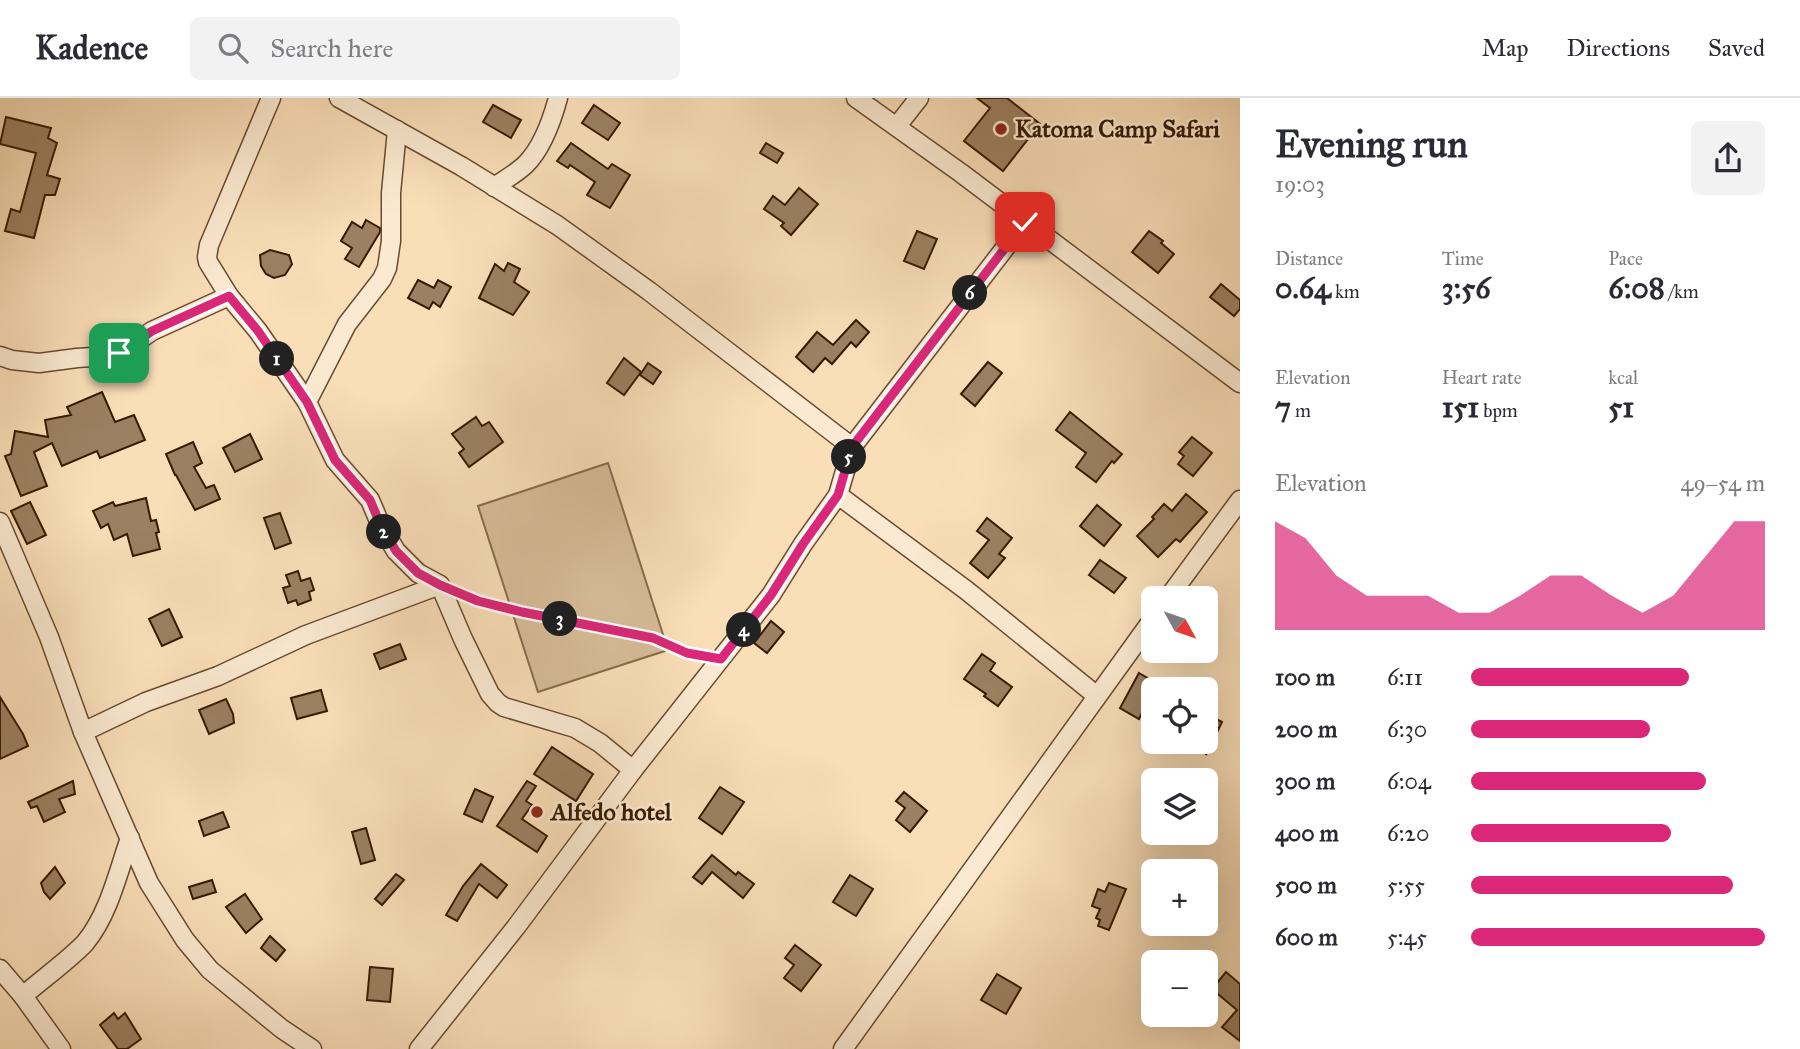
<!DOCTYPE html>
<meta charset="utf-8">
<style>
body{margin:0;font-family:"IM FELL Great Primer",serif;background:#f2f2f3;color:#2b2b33;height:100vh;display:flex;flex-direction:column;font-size:26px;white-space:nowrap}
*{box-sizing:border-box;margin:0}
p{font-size:23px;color:#7c7c81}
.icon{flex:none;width:38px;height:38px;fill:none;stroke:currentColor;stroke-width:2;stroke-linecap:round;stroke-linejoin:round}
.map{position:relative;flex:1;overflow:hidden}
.panel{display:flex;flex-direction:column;background:#fff;width:560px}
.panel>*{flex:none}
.needle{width:46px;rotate:130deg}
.fabs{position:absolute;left:1141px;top:488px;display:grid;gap:14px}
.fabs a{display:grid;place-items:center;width:77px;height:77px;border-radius:10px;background:#fff;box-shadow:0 7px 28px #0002;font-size:35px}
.pin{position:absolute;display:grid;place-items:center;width:60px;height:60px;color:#fff;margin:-30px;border-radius:14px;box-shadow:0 4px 10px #0006}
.km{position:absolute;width:35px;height:35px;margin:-18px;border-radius:50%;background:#222;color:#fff;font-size:19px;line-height:35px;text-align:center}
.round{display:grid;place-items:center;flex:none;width:74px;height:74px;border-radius:10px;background:#f2f2f3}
.summary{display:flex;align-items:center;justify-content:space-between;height:119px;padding:0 35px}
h1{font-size:38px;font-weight:700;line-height:52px}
.metrics{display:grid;grid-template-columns:repeat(3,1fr);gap:10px;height:119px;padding:7px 35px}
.metrics div{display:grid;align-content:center}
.metrics b{font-size:30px;font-weight:700}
.metrics small{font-size:19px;font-weight:400}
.metrics p{font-size:19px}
.chart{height:196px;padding:14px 35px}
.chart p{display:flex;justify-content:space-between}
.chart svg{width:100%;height:126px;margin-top:7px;fill:#db2777;opacity:.7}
ul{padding:0 35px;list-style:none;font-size:23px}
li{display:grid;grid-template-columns:112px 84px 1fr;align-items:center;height:52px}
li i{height:18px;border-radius:9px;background:#db2777}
header{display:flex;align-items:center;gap:42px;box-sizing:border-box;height:98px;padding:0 35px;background:#fff;border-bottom:2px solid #e1e1e2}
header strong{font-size:33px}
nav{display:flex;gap:38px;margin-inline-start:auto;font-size:24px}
.search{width:490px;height:63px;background:#f2f2f3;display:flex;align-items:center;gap:18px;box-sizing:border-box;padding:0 24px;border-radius:10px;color:#7c7c81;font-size:26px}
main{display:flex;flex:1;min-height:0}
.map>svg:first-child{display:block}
.green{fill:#d8bd99;stroke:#886c4e;stroke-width:2}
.building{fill:#9c8061;stroke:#381a02;stroke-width:2}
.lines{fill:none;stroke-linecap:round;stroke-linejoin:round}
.minor-casing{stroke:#684b30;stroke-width:21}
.path{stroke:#381a02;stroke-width:2.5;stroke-dasharray:2 3.5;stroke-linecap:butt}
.minor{stroke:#fbead1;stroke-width:18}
.route-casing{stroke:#fff;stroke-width:14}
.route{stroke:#db2777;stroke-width:9}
.poi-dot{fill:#8f2418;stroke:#fbead1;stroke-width:2.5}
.labels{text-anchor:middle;stroke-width:5;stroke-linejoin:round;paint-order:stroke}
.poi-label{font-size:24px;font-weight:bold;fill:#381a02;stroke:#fbead1;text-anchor:start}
</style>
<header>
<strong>Kadence</strong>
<div class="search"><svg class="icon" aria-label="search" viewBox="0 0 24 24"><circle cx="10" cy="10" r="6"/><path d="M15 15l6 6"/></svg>Search here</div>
<nav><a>Map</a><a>Directions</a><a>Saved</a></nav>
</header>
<main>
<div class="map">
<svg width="1240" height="951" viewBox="0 0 1240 951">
<rect width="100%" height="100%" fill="#f9deb8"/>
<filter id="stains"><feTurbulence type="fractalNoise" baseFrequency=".00286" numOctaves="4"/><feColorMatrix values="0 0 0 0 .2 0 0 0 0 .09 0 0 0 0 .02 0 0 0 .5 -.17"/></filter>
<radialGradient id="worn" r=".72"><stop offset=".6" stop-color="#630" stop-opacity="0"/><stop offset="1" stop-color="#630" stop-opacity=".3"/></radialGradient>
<path class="green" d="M 608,365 L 668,552 L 538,594 L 478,408 Z"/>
<g class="building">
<path d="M 977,0 L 1007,0 L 1040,26 L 1003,73 L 964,43 L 990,10 Z"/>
<path d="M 493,7 L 521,22 L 511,40 L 483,24 Z"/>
<path d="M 594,7 L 620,25 L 608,42 L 582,25 Z"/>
<path d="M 6,19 L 51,30 L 48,40 L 57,45 L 47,77 L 60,81 L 55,97 L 45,97 L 34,140 L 5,133 L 11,111 L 20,114 L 36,55 L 0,46 Z"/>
<path d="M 571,45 L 608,71 L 612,66 L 630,77 L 610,110 L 587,97 L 595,84 L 570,67 L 568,70 L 557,63 Z"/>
<path d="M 766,45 L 783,55 L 777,65 L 760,55 Z"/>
<path d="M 799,90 L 818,106 L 791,137 L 781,128 L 784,125 L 764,111 L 773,98 L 785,107 Z"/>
<path d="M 366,122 L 380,130 L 380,134 L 359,169 L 345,161 L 352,150 L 341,143 L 352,124 L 362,130 Z"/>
<path d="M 917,133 L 937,141 L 924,171 L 904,163 Z"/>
<path d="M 1149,133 L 1163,143 L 1161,145 L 1174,156 L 1158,175 L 1132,154 Z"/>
<path d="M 270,152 L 289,157 L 292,166 L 285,177 L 274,180 L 266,176 L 261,168 L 260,157 Z"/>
<path d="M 508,165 L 520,171 L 514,184 L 529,194 L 513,217 L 479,200 L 495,166 L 504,173 Z"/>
<path d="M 418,182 L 434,190 L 438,182 L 451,189 L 440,209 L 433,204 L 429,211 L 408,200 Z"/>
<path d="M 1221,186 L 1240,202 L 1240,211 L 1234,218 L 1210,199 Z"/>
<path d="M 856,222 L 869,234 L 856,249 L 851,244 L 832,266 L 825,260 L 813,274 L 796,259 L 817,234 L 833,247 Z"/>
<path d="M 624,260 L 641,274 L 624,297 L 607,285 Z"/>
<path d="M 988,264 L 1002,275 L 975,308 L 961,296 Z"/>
<path d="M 648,265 L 661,274 L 653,286 L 640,277 Z"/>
<path d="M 102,294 L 115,324 L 134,317 L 145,342 L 100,360 L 97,353 L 62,368 L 52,345 L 34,354 L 47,388 L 21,398 L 5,358 L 11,356 L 15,333 L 48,339 L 45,322 L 71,317 L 67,309 Z"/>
<path d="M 1070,314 L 1122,356 L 1114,365 L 1112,363 L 1096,384 L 1076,369 L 1086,355 L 1056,332 Z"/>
<path d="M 476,319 L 482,328 L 489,324 L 503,344 L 469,369 L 459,355 L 464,351 L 452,336 Z"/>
<path d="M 250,336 L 262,361 L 235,374 L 223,350 Z"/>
<path d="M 1192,339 L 1212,355 L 1193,378 L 1178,366 L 1184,358 L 1179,354 Z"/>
<path d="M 193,344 L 202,365 L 194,369 L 206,390 L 214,387 L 220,401 L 195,412 L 176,377 L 175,377 L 166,356 Z"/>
<path d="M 1186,396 L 1207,414 L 1180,444 L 1176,441 L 1158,459 L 1137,438 L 1154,421 L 1152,419 L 1164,406 L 1172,413 Z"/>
<path d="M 146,400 L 151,423 L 156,422 L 159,434 L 156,435 L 160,451 L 133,458 L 127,436 L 114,442 L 108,426 L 101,430 L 93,413 L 113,404 L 115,408 Z"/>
<path d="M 30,404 L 46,437 L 27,446 L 11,413 Z"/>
<path d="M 1097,407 L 1121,427 L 1104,448 L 1080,428 Z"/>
<path d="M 280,415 L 291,445 L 275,451 L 264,420 Z"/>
<path d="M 987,420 L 1012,440 L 999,456 L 1005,460 L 988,480 L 970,465 L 989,442 L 977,433 Z"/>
<path d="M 1100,462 L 1126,480 L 1114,495 L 1089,477 Z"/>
<path d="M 298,473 L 301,483 L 310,480 L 314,492 L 309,494 L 311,502 L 298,507 L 296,502 L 288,505 L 283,490 L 290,488 L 286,477 Z"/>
<path d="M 169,511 L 182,539 L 162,548 L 149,521 Z"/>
<path d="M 771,523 L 784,534 L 767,555 L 754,545 Z"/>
<path d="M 400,546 L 406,561 L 380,571 L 374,556 Z"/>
<path d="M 982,556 L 995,565 L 990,573 L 1012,589 L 998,608 L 984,598 L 986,596 L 964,581 Z"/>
<path d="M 1139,575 L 1158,586 L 1153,592 L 1139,621 L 1120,610 Z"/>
<path d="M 321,592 L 327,613 L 297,621 L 291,600 Z"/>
<path d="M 0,599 L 23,636 L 28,648 L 0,661 Z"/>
<path d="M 226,601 L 233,616 L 234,625 L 209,636 L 199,612 Z"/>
<path d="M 1206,616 L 1222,624 L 1206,657 Z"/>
<path d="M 552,649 L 593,676 L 576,703 L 534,676 Z"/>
<path d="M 73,683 L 75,696 L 59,701 L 65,714 L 44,724 L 37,708 L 31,710 L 28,704 Z"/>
<path d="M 527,683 L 536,688 L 526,703 L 532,707 L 522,721 L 547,738 L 537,754 L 497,728 Z"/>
<path d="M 720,689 L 744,704 L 722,736 L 699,720 Z"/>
<path d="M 475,691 L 493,699 L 482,724 L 464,716 Z"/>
<path d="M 904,694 L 927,713 L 910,734 L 896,722 L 905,710 L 896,703 Z"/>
<path d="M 223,714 L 229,729 L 204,738 L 199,723 Z"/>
<path d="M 366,730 L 375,762 L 361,766 L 352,734 Z"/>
<path d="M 712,757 L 736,777 L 738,774 L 754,786 L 743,800 L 712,774 L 702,786 L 693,779 Z"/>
<path d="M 481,766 L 507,787 L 497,800 L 479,786 L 457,823 L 446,817 L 463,788 Z"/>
<path d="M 55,769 L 65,785 L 50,801 L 44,794 L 41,785 Z"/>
<path d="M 396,776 L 404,782 L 382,807 L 375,801 Z"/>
<path d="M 850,777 L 873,791 L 856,818 L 833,804 Z"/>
<path d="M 212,782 L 216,794 L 193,801 L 189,789 Z"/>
<path d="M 1109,785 L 1126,791 L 1109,832 L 1098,828 L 1100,822 L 1096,820 L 1100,811 L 1092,808 L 1098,791 L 1105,794 Z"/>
<path d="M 245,796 L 262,821 L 246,835 L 226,809 Z"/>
<path d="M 270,838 L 285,852 L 276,863 L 261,850 Z"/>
<path d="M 795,847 L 821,867 L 801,893 L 784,880 L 794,867 L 785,860 Z"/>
<path d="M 370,869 L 393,871 L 390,904 L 367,902 Z"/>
<path d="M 1226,874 L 1240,886 L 1240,943 L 1222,929 L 1237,912 L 1212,891 Z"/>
<path d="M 997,876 L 1021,890 L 1006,916 L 981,902 Z"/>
<path d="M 114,915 L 118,921 L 125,915 L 141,941 L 127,951 L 118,951 L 100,927 Z"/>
</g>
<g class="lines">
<defs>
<g id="minor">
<path d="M 271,0 L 209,147 L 207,159 L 208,164 L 229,198 L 258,233 L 307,304 L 335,362 L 370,402 L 381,428 L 396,453 L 418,475 L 440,487"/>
<path d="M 339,0 L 461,68 L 557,127 L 649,193 L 852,349"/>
<path d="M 856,0 L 961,75 L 1240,285"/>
<path d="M 897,28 L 919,0"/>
<path d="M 494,89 C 504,82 517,75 526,66 C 543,49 552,22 558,0"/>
<path d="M 0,258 L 12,262 L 39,265 L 77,260 L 107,258 L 119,255 L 129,249 L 152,233 L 229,198"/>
<path d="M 307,304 L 347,226 L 382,181 L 387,170 L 391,143 L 391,95 L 397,32"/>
<path d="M 838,397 L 966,492 L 1097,598"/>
<path d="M 0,424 L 49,539 L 83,634 L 149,785 L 185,842 L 210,872 L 282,931 L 312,951"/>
<path d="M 1168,500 L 1240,402"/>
<path d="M 83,634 L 146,604 L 218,578 L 306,537 L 440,487 L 463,541 L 490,596 L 498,605 L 504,609 L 575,630 L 600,645 L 633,672"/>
<path d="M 0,871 L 23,898 L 61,951"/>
<path d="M 23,898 C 41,882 69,862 85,845 C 109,816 118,774 130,740"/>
<path d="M 419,951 L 516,829 L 633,672 L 771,497 L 803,446 L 838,397 L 852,349 L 1025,124"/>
<path d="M 843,951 L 1153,521"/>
</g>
</defs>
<use href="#minor" class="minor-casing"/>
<path class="path" d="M 460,496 L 478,503 L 522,514 L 653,539 L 687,555 L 704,558"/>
<use href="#minor" class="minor"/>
</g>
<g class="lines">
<defs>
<path id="route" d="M 119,255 L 152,233 L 229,198 L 258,233 L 307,304 L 335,362 L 370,402 L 381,428 L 396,453 L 418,475 L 440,487 L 478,503 L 522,514 L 653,540 L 687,555 L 721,561 L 771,497 L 803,446 L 838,397 L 852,349 L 1025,124"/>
</defs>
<use href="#route" class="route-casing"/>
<use href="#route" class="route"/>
</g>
<g class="poi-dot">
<circle cx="1001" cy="31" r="7"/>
<circle cx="537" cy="714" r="7"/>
</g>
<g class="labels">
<g class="poi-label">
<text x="1015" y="39">Katoma Camp Safari</text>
<text x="551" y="722">Alfedo hotel</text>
</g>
</g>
<rect width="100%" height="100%" filter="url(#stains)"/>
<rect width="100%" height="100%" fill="url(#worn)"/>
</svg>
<div class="fabs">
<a><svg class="needle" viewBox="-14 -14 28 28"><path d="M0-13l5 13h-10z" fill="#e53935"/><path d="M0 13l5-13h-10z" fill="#7c7c81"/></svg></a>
<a><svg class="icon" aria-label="locate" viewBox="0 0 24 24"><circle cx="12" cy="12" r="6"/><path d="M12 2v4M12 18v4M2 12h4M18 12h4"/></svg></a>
<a><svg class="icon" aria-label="layers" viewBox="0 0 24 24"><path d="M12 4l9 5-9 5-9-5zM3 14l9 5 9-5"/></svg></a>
<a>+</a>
<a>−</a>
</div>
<div class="pin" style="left:119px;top:255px;background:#1e9e55"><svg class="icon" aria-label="arrive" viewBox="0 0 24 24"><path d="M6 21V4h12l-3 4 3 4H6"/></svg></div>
<div class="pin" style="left:1025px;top:124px;background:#d93025"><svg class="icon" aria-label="check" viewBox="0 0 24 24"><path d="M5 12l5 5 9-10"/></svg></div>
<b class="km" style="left:277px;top:261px">1</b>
<b class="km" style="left:384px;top:434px">2</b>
<b class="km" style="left:560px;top:521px">3</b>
<b class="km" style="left:744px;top:532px">4</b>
<b class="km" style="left:849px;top:359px">5</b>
<b class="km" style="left:970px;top:195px">6</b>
</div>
<section class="panel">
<div class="summary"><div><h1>Evening run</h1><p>19:03</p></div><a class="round"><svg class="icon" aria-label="share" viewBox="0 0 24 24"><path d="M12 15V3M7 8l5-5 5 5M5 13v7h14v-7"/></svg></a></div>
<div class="metrics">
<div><p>Distance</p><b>0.64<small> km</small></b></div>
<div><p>Time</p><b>3:56</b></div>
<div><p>Pace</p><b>6:08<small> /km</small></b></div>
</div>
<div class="metrics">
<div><p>Elevation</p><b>7<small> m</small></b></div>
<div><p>Heart rate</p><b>151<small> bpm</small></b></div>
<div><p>kcal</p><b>51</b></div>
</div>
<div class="chart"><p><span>Elevation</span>49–54 m</p>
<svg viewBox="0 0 160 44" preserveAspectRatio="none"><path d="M0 44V6L10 12L20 25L30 32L40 32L50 32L60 38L70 38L80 32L90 25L100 25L110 32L120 38L130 32L140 19L150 6L160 6V44z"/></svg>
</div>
<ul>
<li><b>100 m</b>6:11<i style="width:74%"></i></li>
<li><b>200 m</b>6:30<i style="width:61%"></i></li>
<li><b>300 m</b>6:04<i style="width:80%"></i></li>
<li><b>400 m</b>6:20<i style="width:68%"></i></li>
<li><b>500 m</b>5:55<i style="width:89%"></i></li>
<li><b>600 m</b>5:45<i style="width:100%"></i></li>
</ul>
</section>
</main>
